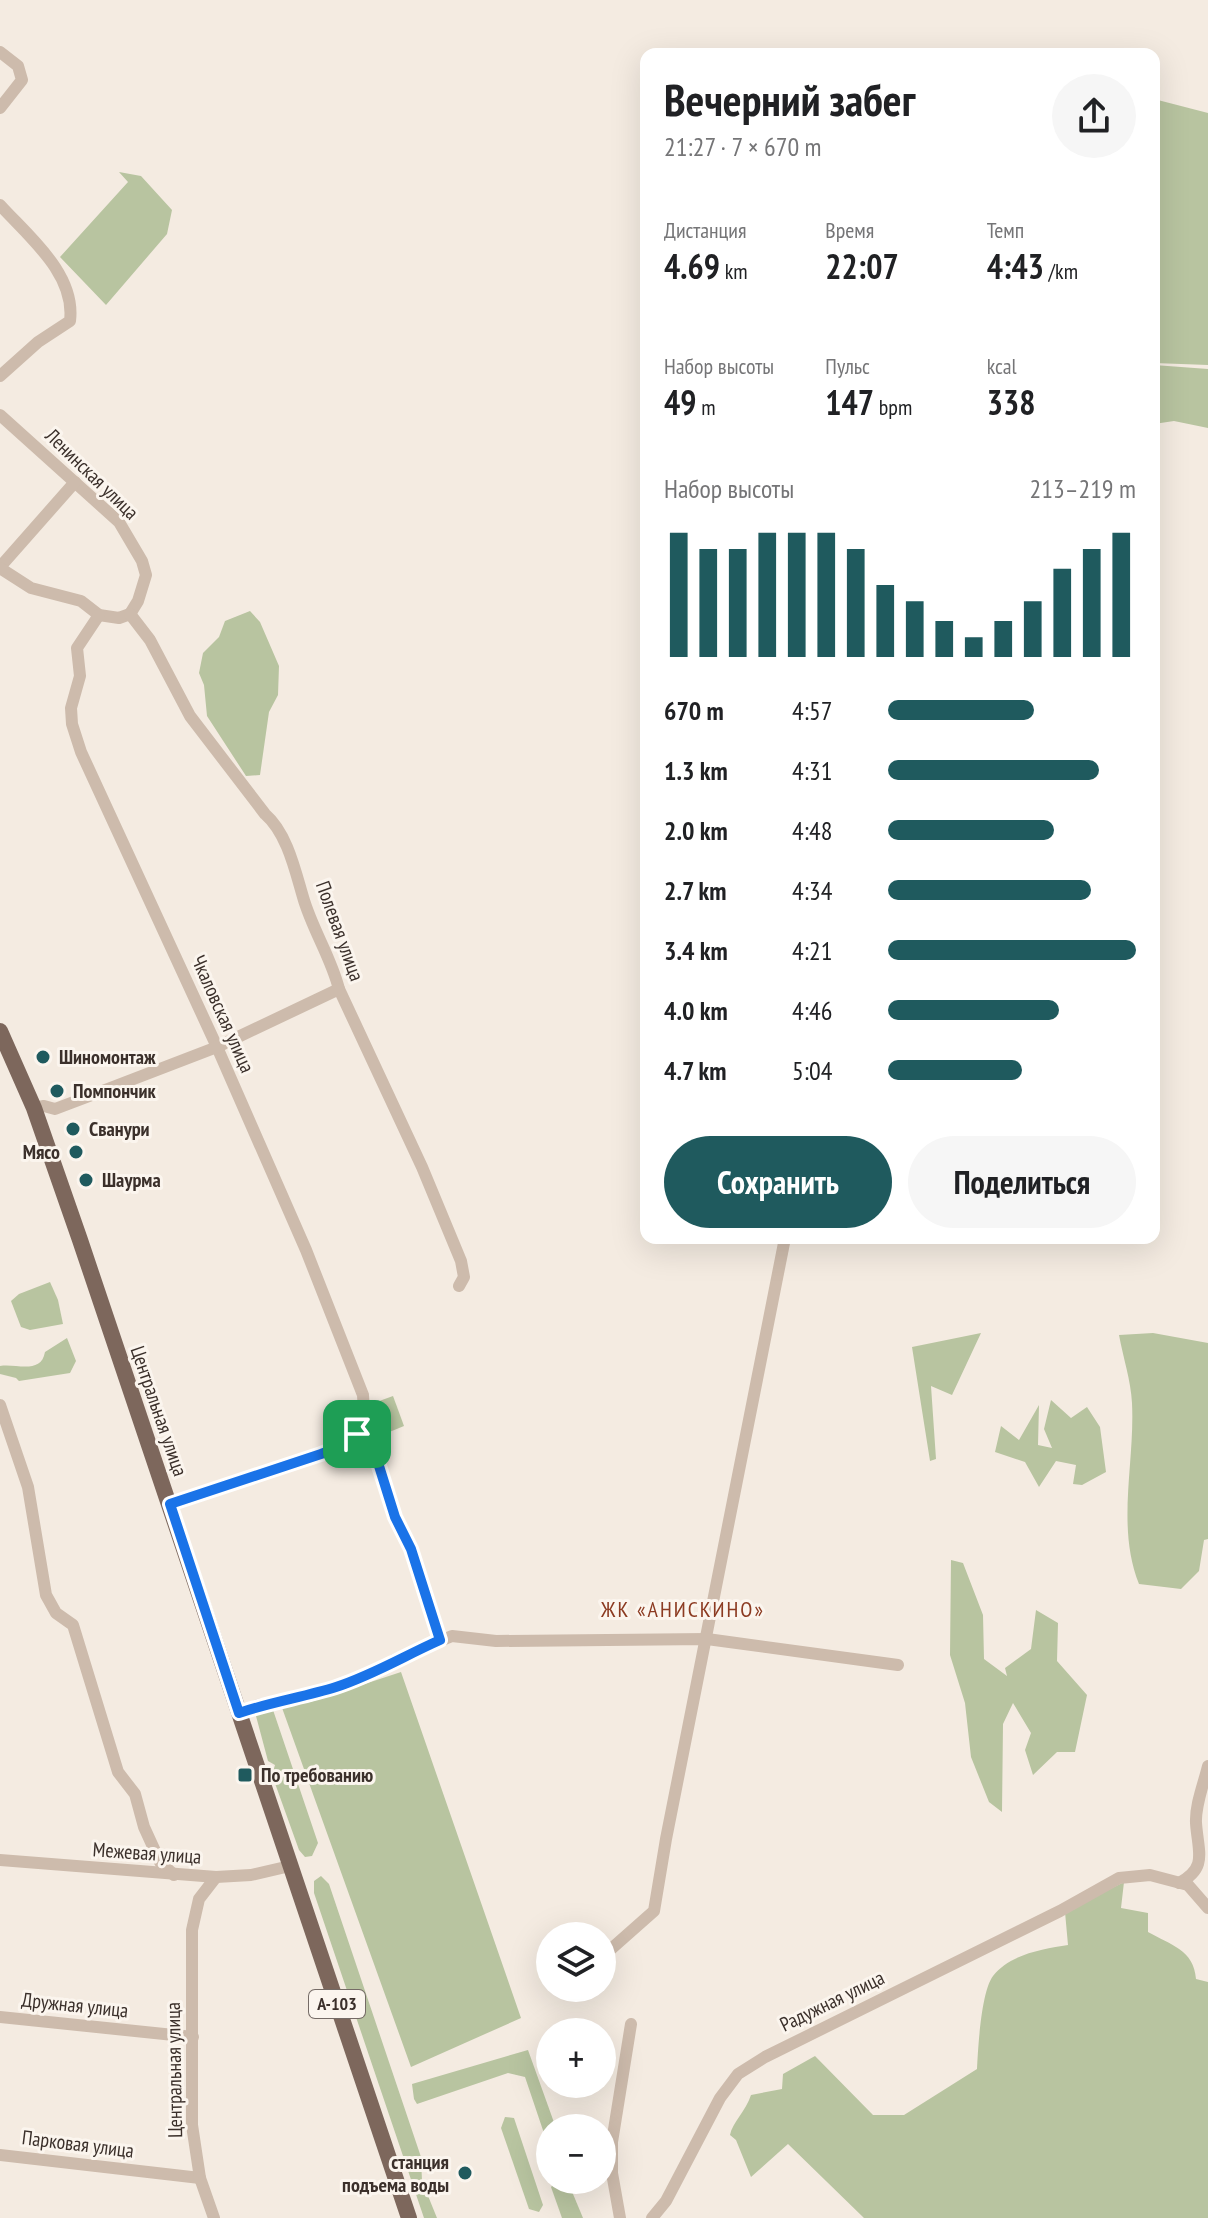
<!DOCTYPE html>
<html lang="ru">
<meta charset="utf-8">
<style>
body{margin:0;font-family:"PT Sans Narrow",sans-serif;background:#f6f6f6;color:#202124;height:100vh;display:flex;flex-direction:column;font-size:30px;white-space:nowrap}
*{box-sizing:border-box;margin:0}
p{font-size:26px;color:#757577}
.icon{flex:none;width:44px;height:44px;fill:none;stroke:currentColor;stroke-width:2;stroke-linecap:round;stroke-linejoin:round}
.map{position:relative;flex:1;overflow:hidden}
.sheet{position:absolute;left:640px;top:48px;width:520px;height:1196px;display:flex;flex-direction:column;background:#fff;border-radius:16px;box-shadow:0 8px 32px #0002}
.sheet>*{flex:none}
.tools{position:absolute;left:536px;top:1922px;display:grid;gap:16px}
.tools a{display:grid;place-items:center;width:80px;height:80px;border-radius:50%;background:#fff;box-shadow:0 8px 32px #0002;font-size:40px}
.pin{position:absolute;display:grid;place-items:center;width:68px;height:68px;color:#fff;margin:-34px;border-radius:16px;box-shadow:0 4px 12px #0006}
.round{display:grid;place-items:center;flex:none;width:84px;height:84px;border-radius:42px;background:#f6f6f6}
.headline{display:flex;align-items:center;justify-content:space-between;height:136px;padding:0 24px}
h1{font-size:44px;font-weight:700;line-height:60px}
.figures{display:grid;grid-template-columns:repeat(3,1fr);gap:12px;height:136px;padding:8px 24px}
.figures div{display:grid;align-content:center}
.figures b{font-size:34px;font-weight:700}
.figures small{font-size:22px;font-weight:400}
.figures p{font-size:22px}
.chart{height:224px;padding:16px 24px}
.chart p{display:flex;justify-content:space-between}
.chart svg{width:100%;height:144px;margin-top:8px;stroke:#1f5a5e;stroke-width:6}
.primary-button{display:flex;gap:16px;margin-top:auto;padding:16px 24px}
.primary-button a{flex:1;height:92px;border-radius:48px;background:#1f5a5e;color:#fff;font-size:32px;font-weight:700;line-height:92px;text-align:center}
.primary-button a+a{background:#f6f6f6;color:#202124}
ul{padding:0 24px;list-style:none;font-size:26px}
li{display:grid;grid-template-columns:128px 96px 1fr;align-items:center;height:60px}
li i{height:20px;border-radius:10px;background:#1f5a5e}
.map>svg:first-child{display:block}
.green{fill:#b8c4a0}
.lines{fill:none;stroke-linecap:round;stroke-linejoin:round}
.minor{stroke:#cdbbac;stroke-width:12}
.major{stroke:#7d675c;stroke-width:16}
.route-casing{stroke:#fff;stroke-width:16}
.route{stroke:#1a73e8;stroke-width:10}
.poi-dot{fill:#1f5a5e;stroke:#fbf5ee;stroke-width:3}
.labels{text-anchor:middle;stroke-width:6;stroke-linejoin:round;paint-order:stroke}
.shield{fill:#fbf5ee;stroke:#756b66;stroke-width:2}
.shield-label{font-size:18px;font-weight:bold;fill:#3b302b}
.street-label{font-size:20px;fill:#3b302b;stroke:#fbf5ee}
.poi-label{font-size:20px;font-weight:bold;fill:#3b302b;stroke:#fbf5ee;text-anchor:start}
.neighbourhood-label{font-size:22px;letter-spacing:2px;fill:#8c3b22;stroke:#fbf5ee}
</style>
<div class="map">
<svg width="1208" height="2218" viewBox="0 0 1208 2218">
<rect width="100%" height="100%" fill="#f4ebe1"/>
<g class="green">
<path d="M 1154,99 L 1208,113 L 1208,365 L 1154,363 Z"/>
<path d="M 119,172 L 141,176 L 172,210 L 167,234 L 106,305 L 60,257 L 128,182 Z"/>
<path d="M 1154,365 L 1208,369 L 1208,428 L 1174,421 L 1154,424 Z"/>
<path d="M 250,611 L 260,622 L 279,666 L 278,695 L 269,712 L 260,775 L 246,776 L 207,716 L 204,685 L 199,673 L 203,653 L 219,637 L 225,621 Z"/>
<path d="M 50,1282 L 58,1300 L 63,1324 L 30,1330 L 21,1327 L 11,1301 L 19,1294 Z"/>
<path d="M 981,1333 L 952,1395 L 931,1386 L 936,1459 L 930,1461 L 912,1347 Z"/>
<path d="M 1153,1333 L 1208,1343 L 1208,1539 L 1204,1540 L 1199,1571 L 1181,1589 L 1139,1584 C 1116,1526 1135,1464 1132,1403 C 1131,1381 1123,1357 1119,1335 Z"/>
<path d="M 67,1338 L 76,1361 L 70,1373 L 19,1381 L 16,1378 L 0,1374 L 0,1366 C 16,1363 41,1375 45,1352 Z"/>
<path d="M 393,1396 L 404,1426 L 382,1435 L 371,1404 Z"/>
<path d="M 1051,1400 L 1071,1418 L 1087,1407 L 1100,1427 L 1106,1472 L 1082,1485 L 1073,1484 L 1076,1465 L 1056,1461 L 1039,1487 L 1025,1462 L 995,1452 L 1001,1426 L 1019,1440 L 1039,1405 L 1038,1445 L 1052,1448 L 1044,1429 Z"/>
<path d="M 951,1560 L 963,1563 L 983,1615 L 984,1659 L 1007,1676 L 1005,1668 L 1031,1649 L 1036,1610 L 1058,1623 L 1057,1661 L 1087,1695 L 1075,1752 L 1057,1752 L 1033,1775 L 1025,1750 L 1031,1733 L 1013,1703 L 1003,1724 L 1002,1812 L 989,1802 L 971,1757 L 965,1703 L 950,1655 Z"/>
<path d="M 401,1672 L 521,2018 L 411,2067 L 281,1705 L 310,1702 Z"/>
<path d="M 272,1707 L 318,1843 L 312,1856 L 305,1857 L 299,1850 L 272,1775 L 275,1765 L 268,1761 L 256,1716 L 257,1709 Z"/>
<path d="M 321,1876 L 329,1884 L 421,2157 L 422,2181 L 437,2218 L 424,2218 L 314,1893 L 314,1881 Z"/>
<path d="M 1124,1882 L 1121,1908 L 1148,1913 L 1148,1932 C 1171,1945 1194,1950 1196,1979 L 1208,1982 L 1208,2218 L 864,2218 L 788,2144 L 751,2177 L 736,2140 L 730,2135 C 732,2123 746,2111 751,2095 L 782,2089 L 783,2074 L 815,2056 L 873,2115 L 904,2115 L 977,2069 C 978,2049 981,1992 993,1976 C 1010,1954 1043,1949 1068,1945 L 1065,1912 Z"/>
<path d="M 528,2050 L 556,2128 L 550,2128 L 550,2151 L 525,2077 L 508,2073 L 417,2104 L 414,2099 L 412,2084 Z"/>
<path d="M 505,2117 L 514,2118 L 543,2205 L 539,2212 L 529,2209 L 501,2128 Z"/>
<path d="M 558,2180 L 568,2182 L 583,2218 L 562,2218 L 551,2187 Z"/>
</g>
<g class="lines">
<g class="minor">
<path d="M 0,52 L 18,66 L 22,80 L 0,108"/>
<path d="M 0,205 C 29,237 76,274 70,321 L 38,342 L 0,376"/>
<path d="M 0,415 L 119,522 L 142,561 L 146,575 L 138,601 L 130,614"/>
<path d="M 0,567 L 75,482"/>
<path d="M 0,568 L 31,588 L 81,601 L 99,615 L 119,618 L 130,614"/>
<path d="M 130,614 L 150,640 L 190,716 L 265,814 C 287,833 295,870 303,897 C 312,929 331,957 339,989 L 422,1167 L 461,1261 L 464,1277 L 459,1286"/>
<path d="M 99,615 L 77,648 L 80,676 L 71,708 L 72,724 L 81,752 L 217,1047 L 306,1250 L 363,1395 C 365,1419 361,1431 342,1446 L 170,1504"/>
<path d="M 34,1108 L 44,1106 L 55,1109 L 92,1095 L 217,1047 L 339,989"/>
<path d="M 0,1405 L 28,1487 L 46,1595 L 56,1613 L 73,1625 L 118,1772 L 135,1794 L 144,1827 L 160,1862 L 174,1875"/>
<path d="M 357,1434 L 374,1450 L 395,1517 L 411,1549 L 440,1640"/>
<path d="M 239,1713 L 258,1705 L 294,1700 L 338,1686 L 379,1671 L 394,1660 L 452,1636 L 496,1641 L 707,1639 L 898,1665"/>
<path d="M 0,1860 L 216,1877 L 251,1875 L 290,1866"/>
<path d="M 1179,1883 C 1208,1868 1198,1852 1196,1823 C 1195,1805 1204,1783 1208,1766"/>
<path d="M 602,1957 L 654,1911 L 666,1839 L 785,1238"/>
<path d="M 0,2017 L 193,2037"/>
<path d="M 0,2155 L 200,2178"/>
<path d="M 214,2218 L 200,2178 L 192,2125 L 192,1930 L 199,1899 L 216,1877"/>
<path d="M 620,2218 L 612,2173 L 612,2142 L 631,2024"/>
<path d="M 652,2218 L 666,2201 L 720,2098 L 738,2074 L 765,2057 L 1060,1911 L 1119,1878 L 1150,1875 L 1188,1885 L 1208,1908"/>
</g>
<path class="major" d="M 0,1031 L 34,1108 L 80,1240 L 409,2218"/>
</g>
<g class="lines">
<defs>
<path id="route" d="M 357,1434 L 374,1450 L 395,1517 L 411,1549 L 440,1640 C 404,1656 373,1675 336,1687 C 304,1697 271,1702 239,1713 L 170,1504 L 321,1454 L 342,1446 Z"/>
</defs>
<use href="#route" class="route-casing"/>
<use href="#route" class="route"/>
</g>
<g class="poi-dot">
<circle cx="43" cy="1057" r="8"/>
<circle cx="57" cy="1091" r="8"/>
<circle cx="73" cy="1129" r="8"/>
<circle cx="76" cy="1152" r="8"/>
<circle cx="86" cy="1180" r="8"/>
<rect x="237" y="1767" width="16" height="16" rx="4"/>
<circle cx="465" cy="2173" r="8"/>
</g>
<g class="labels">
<rect class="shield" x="309" y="1990" width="56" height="28" rx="6"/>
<g class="shield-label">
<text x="337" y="2010">А-103</text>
</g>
<g class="street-label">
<text transform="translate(92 474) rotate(44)" y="7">Ленинская улица</text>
<text transform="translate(340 931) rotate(70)" y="7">Полевая улица</text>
<text transform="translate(223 1014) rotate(66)" y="7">Чкаловская улица</text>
<text transform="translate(159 1411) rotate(71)" y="7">Центральная улица</text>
<text transform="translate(147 1853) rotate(4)" y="7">Межевая улица</text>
<text transform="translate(832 2001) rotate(-26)" y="7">Радужная улица</text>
<text transform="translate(75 2005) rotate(6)" y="7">Дружная улица</text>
<text transform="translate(174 2070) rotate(-91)" y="7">Центральная улица</text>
<text transform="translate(78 2144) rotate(7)" y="7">Парковая улица</text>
</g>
<g class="poi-label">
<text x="59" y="1064">Шиномонтаж</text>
<text x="73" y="1098">Помпончик</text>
<text x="89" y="1136">Сванури</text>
<text x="60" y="1159" text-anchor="end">Мясо</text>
<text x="102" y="1187">Шаурма</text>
<text x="261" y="1782">По требованию</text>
<text x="449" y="2169" text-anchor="end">станция<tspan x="449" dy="23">подъема воды</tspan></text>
</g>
<g class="neighbourhood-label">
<text x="683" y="1617">ЖК «АНИСКИНО»</text>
</g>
</g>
</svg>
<div class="tools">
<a><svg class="icon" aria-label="layers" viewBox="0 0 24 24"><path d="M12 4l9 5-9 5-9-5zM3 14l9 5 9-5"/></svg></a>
<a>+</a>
<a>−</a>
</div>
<div class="pin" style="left:357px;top:1434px;background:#1e9e55"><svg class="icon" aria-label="arrive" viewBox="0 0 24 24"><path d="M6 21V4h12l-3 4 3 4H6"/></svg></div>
<section class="sheet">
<div class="headline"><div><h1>Вечерний забег</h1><p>21:27 · 7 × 670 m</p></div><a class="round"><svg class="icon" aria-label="share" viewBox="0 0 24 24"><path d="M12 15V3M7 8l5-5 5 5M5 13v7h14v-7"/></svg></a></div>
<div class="figures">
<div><p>Дистанция</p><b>4.69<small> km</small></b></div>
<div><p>Время</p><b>22:07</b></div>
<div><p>Темп</p><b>4:43<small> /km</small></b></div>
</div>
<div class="figures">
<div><p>Набор высоты</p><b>49<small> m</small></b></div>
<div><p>Пульс</p><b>147<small> bpm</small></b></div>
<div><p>kcal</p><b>338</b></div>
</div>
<div class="chart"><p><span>Набор высоты</span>213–219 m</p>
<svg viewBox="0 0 160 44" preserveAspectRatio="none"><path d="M5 44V6M15 44V11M25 44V11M35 44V6M45 44V6M55 44V6M65 44V11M75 44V22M85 44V27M95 44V33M105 44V38M115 44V33M125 44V27M135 44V17M145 44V11M155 44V6"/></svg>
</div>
<ul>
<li><b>670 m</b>4:57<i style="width:59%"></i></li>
<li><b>1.3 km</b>4:31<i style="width:85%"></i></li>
<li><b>2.0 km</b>4:48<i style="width:67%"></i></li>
<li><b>2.7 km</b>4:34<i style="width:82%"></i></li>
<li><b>3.4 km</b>4:21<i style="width:100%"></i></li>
<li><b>4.0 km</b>4:46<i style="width:69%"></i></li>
<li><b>4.7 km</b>5:04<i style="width:54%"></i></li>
</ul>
<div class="primary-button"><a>Сохранить</a><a>Поделиться</a></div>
</section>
</div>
